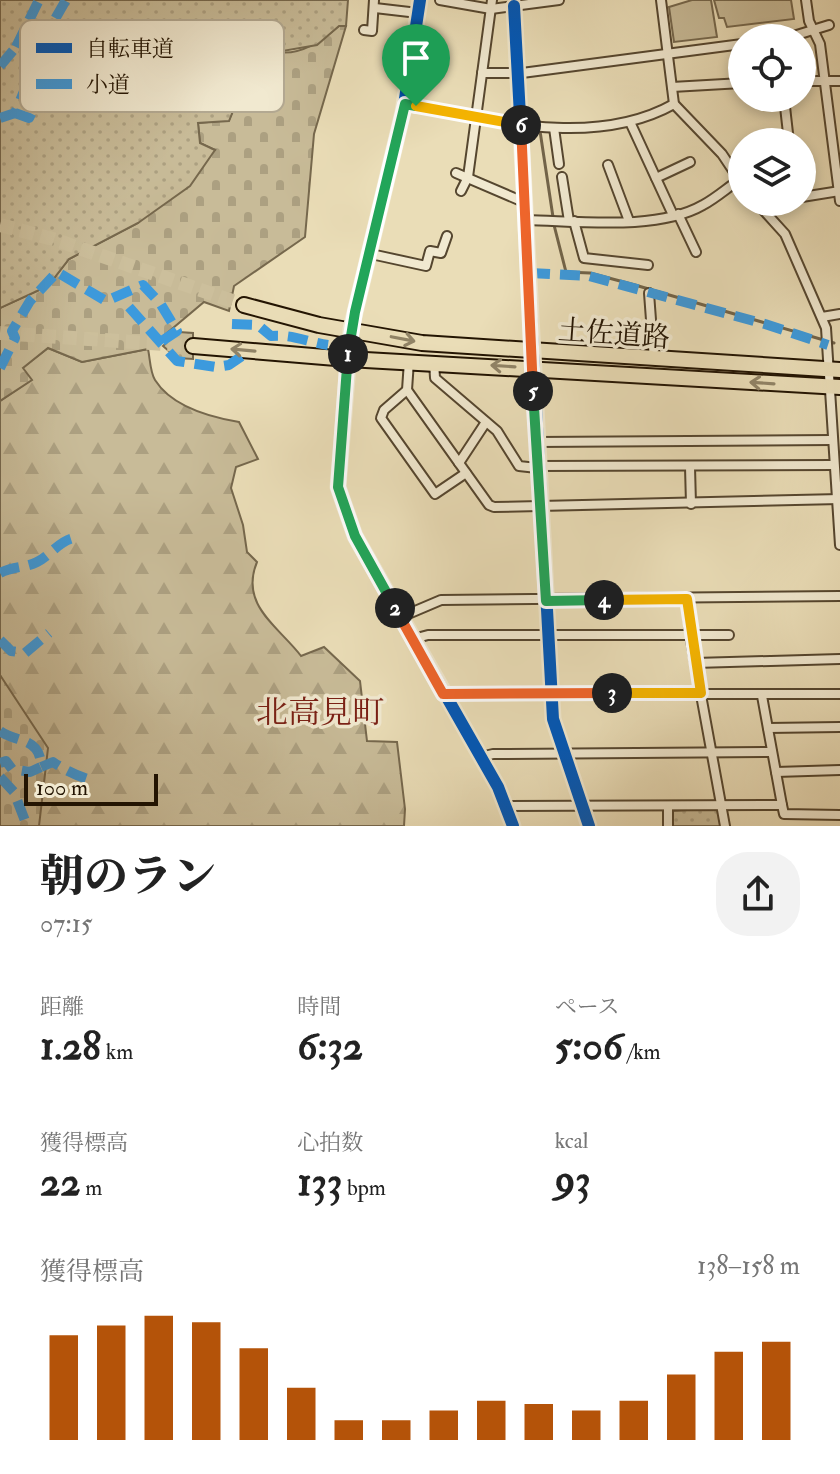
<!DOCTYPE html>
<html lang="ja">
<meta charset="utf-8">
<style>
body{margin:0;font-family:"IM FELL Double Pica","Noto Serif JP",serif;background:#f2f2f2;color:#222;height:100vh;display:flex;flex-direction:column;font-size:30px;white-space:nowrap}
*{box-sizing:border-box;margin:0}
p{font-size:26px;color:#767676}
.icon{flex:none;width:44px;height:44px;fill:none;stroke:currentColor;stroke-width:2;stroke-linecap:round;stroke-linejoin:round}
.map{position:relative;height:826px;overflow:hidden}
.details{display:flex;flex-direction:column;background:#fff;flex:1}
.details>*{flex:none}
.fabs{position:absolute;left:728px;top:24px;display:grid;gap:16px}
.fabs a{display:grid;place-items:center;width:88px;height:88px;border-radius:50%;background:#fff;box-shadow:0 4px 12px #0003;font-size:40px}
.scale{position:absolute;left:24px;bottom:20px;width:134px;box-sizing:border-box;padding-left:8px;border:4px solid #231402;border-top:0;font-size:22px;line-height:28px;white-space:nowrap;color:#231402;-webkit-text-stroke:6px #f1e9d0;paint-order:stroke}
.pin{position:absolute;display:grid;place-items:center;width:68px;height:68px;color:#fff;margin:-82px -34px;border-radius:50% 50% 50% 0;rotate:-45deg;box-shadow:0 0 8px #0007}
.pin .icon{rotate:45deg}
.km{position:absolute;width:40px;height:40px;margin:-20px;border-radius:50%;background:#222;color:#fff;font-size:22px;line-height:40px;text-align:center}
.round{display:grid;place-items:center;flex:none;width:84px;height:84px;border-radius:32px;background:#f2f2f2}
.overview{display:flex;align-items:center;justify-content:space-between;height:136px;padding:0 40px}
h1{font-size:44px;font-weight:800;line-height:60px}
.figures{display:grid;grid-template-columns:repeat(3,1fr);gap:12px;height:136px;padding:8px 40px}
.figures div{display:grid;align-content:center}
.figures b{font-size:40px;font-weight:800}
.figures small{font-size:22px;font-weight:400}
.figures p{font-size:22px}
.chart{height:224px;padding:16px 40px}
.chart p{display:flex;justify-content:space-between}
.chart svg{width:100%;height:144px;margin-top:8px;stroke:#b45309;stroke-width:6}
.map>svg:first-child{display:block}
.green{fill:#c8bb98;stroke:#76684d;stroke-width:2}
.forest{fill:url(#forest-firs);stroke:#76684d;stroke-width:2}
.cemetery{fill:url(#cemetery-stones);stroke:#76684d;stroke-width:2}
.park{fill:url(#park-dots);stroke:#76684d;stroke-width:2}
.lines{fill:none;stroke-linecap:round;stroke-linejoin:round}
.stream{stroke:#726449;stroke-width:3}
.highway-tunnel{stroke:#ccbf9c;stroke-width:14;stroke-dasharray:14 7;stroke-linecap:butt}
.street-casing{stroke:#55462f;stroke-width:12}
.secondary-casing{stroke:#231402;stroke-width:15}
.highway-casing{stroke:#231402;stroke-width:18}
.path{stroke:#231402;stroke-width:2;stroke-dasharray:2 4;stroke-linecap:butt}
.street{stroke:#f1e9d0;stroke-width:8}
.secondary{stroke:#f1e9d0;stroke-width:11}
.highway{stroke:#eaddb7;stroke-width:14}
.quiet{stroke:#3c9add;stroke-width:10;stroke-dasharray:20 10;stroke-linecap:butt}
.cycleway-casing{stroke:#f1e9d0;stroke-width:17}
.cycleway{stroke:#0057b8;stroke-width:12}
.oneway{stroke:#908366}
.split-1-casing{stroke:#fff;stroke-width:16}
.split-2-casing{stroke:#fff;stroke-width:16}
.split-3-casing{stroke:#fff;stroke-width:16}
.split-4-casing{stroke:#fff;stroke-width:16}
.split-5-casing{stroke:#fff;stroke-width:16}
.split-6-casing{stroke:#fff;stroke-width:16}
.split-7-casing{stroke:#fff;stroke-width:16}
.split-1{stroke:#22a559;stroke-width:10}
.split-2{stroke:#22a559;stroke-width:10}
.split-3{stroke:#f0652b;stroke-width:10}
.split-4{stroke:#f5b400;stroke-width:10}
.split-5{stroke:#22a559;stroke-width:10}
.split-6{stroke:#f0652b;stroke-width:10}
.split-7{stroke:#f5b400;stroke-width:10}
.labels{text-anchor:middle;stroke-width:7;stroke-linejoin:round;paint-order:stroke}
.street-label{font-size:28px;fill:#231402;stroke:#f1e9d0}
.quarter-label{font-size:32px;fill:#7a1f14;stroke:#f1e9d0}
.key{fill:#f1e9d0;stroke:#b3a992;stroke-width:2}
.key-label{font-size:22px;fill:#231402}
</style>
<div class="map">
<svg width="840" height="826" viewBox="0 0 840 826">
<defs>
<pattern id="forest-firs" width="22" height="20" patternUnits="userSpaceOnUse" patternTransform="scale(2)"><rect width="22" height="20" fill="#c8bb98"/><path d="M5 1l3.5 6h-7zM16 11l3.5 6h-7z" fill="#aca081"/></pattern>
<pattern id="cemetery-stones" width="16" height="16" patternUnits="userSpaceOnUse" patternTransform="scale(2)"><rect width="16" height="16" fill="#c8bb98"/><path d="M2 7V4a2 2 0 0 1 4 0v3zM10 15v-3a2 2 0 0 1 4 0v3z" fill="#aca081"/></pattern>
<pattern id="park-dots" width="8" height="8" patternUnits="userSpaceOnUse" patternTransform="scale(2)"><rect width="8" height="8" fill="#c8bb98"/><path d="M2 2h.1M6 6h.1" fill="none" stroke="#aca081" stroke-width="1.8" stroke-linecap="round"/></pattern>
</defs>
<rect width="100%" height="100%" fill="#eaddb7"/>
<filter id="stains"><feTurbulence type="fractalNoise" baseFrequency=".0025" numOctaves="4"/><feColorMatrix values="0 0 0 0 .2 0 0 0 0 .09 0 0 0 0 .02 0 0 0 .5 -.17"/></filter>
<radialGradient id="worn" r=".72"><stop offset=".6" stop-color="#630" stop-opacity="0"/><stop offset="1" stop-color="#630" stop-opacity=".3"/></radialGradient>
<g class="green">
<path d="M 692,0 L 711,0 L 717,37 L 674,42 L 669,7 Z"/>
<path d="M 714,0 L 791,0 L 794,19 L 727,27 L 724,18 L 719,18 Z"/>
</g>
<path class="forest" d="M 48,348 L 82,362 L 148,349 C 150,358 150,372 155,380 C 172,407 209,417 239,422 L 258,459 L 236,467 L 231,488 L 243,525 L 247,552 L 257,562 C 239,605 279,627 301,656 L 324,647 L 360,681 L 367,741 L 397,742 L 405,809 L 404,826 L 39,826 L 39,810 L 0,675 L 0,401 L 31,380 L 22,368 Z"/>
<g class="cemetery">
<path d="M 340,25 L 346,26 L 314,134 L 305,237 L 234,286 L 229,311 L 204,302 L 148,349 L 82,362 L 48,348 L 23,368 L 32,380 L 0,401 L 0,308 L 48,286 L 69,259 L 138,223 L 215,150 L 200,143 L 198,123 L 229,120 L 265,34 L 277,52 C 301,56 323,40 340,25 Z"/>
<path d="M 0,675 L 48,748 L 39,826 L 0,826 Z"/>
</g>
<g class="park">
<path d="M 0,0 L 348,0 L 346,26 L 339,26 L 317,45 L 277,52 L 264,34 L 229,121 L 198,123 L 200,143 L 215,150 L 190,186 L 138,223 L 69,259 L 48,286 L 0,308 Z"/>
<path d="M 179,332 L 193,333 L 193,359 L 177,358 L 163,346 Z"/>
<path d="M 719,808 L 722,826 L 671,826 L 672,811 Z"/>
</g>
<g class="lines">
<g class="stream">
<path d="M 430,105 L 471,111"/>
<path d="M 540,131 L 553,217"/>
<path d="M 526,132 L 531,216"/>
<path d="M 531,224 L 534,270"/>
<path d="M 554,225 L 566,272 L 590,273 L 635,285 L 834,343"/>
<path d="M 534,274 L 537,322"/>
</g>
<g class="highway-tunnel">
<path d="M 0,225 L 53,239 L 244,305"/>
<path d="M 0,333 L 193,346"/>
</g>
<defs>
<g id="street">
<path d="M 440,0 L 491,9 L 559,0"/>
<path d="M 661,0 L 674,104 L 722,154 L 742,184"/>
<path d="M 806,0 L 809,21 L 820,44 L 840,201"/>
<path d="M 514,6 L 553,719 L 589,826"/>
<path d="M 375,8 L 418,13"/>
<path d="M 364,30 L 372,31 L 374,0"/>
<path d="M 787,38 L 829,25"/>
<path d="M 482,73 L 522,73 L 742,44"/>
<path d="M 802,81 L 840,81"/>
<path d="M 672,87 L 742,83"/>
<path d="M 784,98 L 789,142"/>
<path d="M 405,104 C 489,120 594,149 674,104"/>
<path d="M 630,122 L 673,215"/>
<path d="M 554,128 L 559,164"/>
<path d="M 608,165 L 629,221"/>
<path d="M 456,173 L 526,203"/>
<path d="M 562,177 L 569,221"/>
<path d="M 656,178 L 690,162"/>
<path d="M 461,191 L 468,177 L 492,0"/>
<path d="M 802,197 L 840,191"/>
<path d="M 756,202 L 785,234 L 826,328 L 840,545"/>
<path d="M 678,214 L 696,252"/>
<path d="M 527,220 C 578,221 658,231 703,205 C 716,198 727,188 739,180"/>
<path d="M 574,221 L 584,258 L 648,265"/>
<path d="M 371,254 L 426,266 L 430,251 L 441,253 L 447,236"/>
<path d="M 649,293 L 654,360"/>
<path d="M 822,317 L 840,314"/>
<path d="M 409,361 L 407,390 L 384,410 L 381,418 L 435,494 L 466,473"/>
<path d="M 434,361 L 435,378 L 497,431 L 519,466 L 537,468"/>
<path d="M 407,390 L 459,463"/>
<path d="M 486,422 L 459,463 L 489,505 L 494,507 L 840,499"/>
<path d="M 536,442 L 832,440"/>
<path d="M 536,466 L 834,465"/>
<path d="M 690,467 L 691,504"/>
<path d="M 687,599 L 690,635 L 725,826"/>
<path d="M 401,617 L 441,600 L 840,596"/>
<path d="M 413,639 L 428,635 L 729,635"/>
<path d="M 695,663 L 840,659"/>
<path d="M 444,694 L 840,694"/>
<path d="M 768,728 L 840,727"/>
<path d="M 480,757 L 493,754 L 772,752"/>
<path d="M 776,772 L 840,770"/>
<path d="M 782,805 L 784,814 L 840,815"/>
<path d="M 505,806 L 782,805 L 762,696"/>
<path d="M 668,806 L 668,826"/>
</g>
<path id="secondary" d="M 420,0 L 403,112 L 351,329 L 338,487 L 355,536 L 498,787 L 513,826"/>
<g id="highway">
<path d="M 244,305 L 319,325 L 422,343 L 840,370"/>
<path d="M 193,346 L 348,359 L 840,387"/>
</g>
</defs>
<use href="#street" class="street-casing"/>
<use href="#secondary" class="secondary-casing"/>
<use href="#highway" class="highway-casing"/>
<g class="path">
<path d="M 48,68 L 84,69"/>
<path d="M 25,93 L 35,95 L 38,88"/>
</g>
<use href="#street" class="street"/>
<use href="#secondary" class="secondary"/>
<use href="#highway" class="highway"/>
<g class="quiet">
<path d="M 16,47 L 39,0"/>
<path d="M 0,66 L 16,47 L 25,47"/>
<path d="M 38,88 L 59,47"/>
<path d="M 15,113 L 29,118 L 36,104 L 22,99"/>
<path d="M 0,118 L 15,113 L 36,62 L 36,52 L 66,0"/>
<path d="M 530,273 L 589,276 L 765,324 L 828,345"/>
<path d="M 129,307 L 177,361 L 216,367 L 229,365 L 242,356"/>
<path d="M 232,324 L 258,325 L 271,336 C 292,334 307,342 328,345"/>
<path d="M 0,368 L 15,338 L 12,331 L 30,301 L 57,272 L 106,301 L 143,285 L 160,303 L 177,331 L 162,341"/>
<path d="M 0,573 C 13,566 25,568 37,562 C 51,555 59,541 74,538"/>
<path d="M 0,640 L 11,651 L 25,653 L 49,633"/>
<path d="M 0,731 C 17,743 41,737 41,767 L 30,772 L 12,769 L 6,761 L 0,763"/>
<path d="M 41,767 L 53,762 C 66,771 80,777 94,781"/>
<path d="M 0,777 L 14,792 L 27,826"/>
</g>
<defs>
<g id="cycleway">
<path d="M 420,0 L 403,112 L 351,329 L 338,487 L 355,536 L 498,787 L 513,826"/>
<path d="M 514,6 L 553,719 L 589,826"/>
</g>
</defs>
<use href="#cycleway" class="cycleway-casing"/>
<use href="#cycleway" class="cycleway"/>
</g>
<defs><path id="oneway-shaft" d="M-6 0H5M1.5-3L5.5 0L1.5 3" fill="none" stroke-width="1.6" stroke-linecap="round" stroke-linejoin="round" transform="scale(2)"/></defs>
<g class="oneway">
<use href="#oneway-shaft" transform="translate(403 339) rotate(11)"/>
<use href="#oneway-shaft" transform="translate(243 350) rotate(-175)"/>
<use href="#oneway-shaft" transform="translate(503 366) rotate(-176)"/>
<use href="#oneway-shaft" transform="translate(762 383) rotate(-176)"/>
</g>
<g class="lines">
<defs>
<path id="split-1" d="M 348,354 L 355,312 L 405,104 L 416,106"/>
<path id="split-2" d="M 348,354 L 338,487 L 355,536 L 395,608"/>
<path id="split-3" d="M 395,608 L 443,694 L 612,693"/>
<path id="split-4" d="M 604,600 L 687,599 L 701,693 L 612,693"/>
<path id="split-5" d="M 533,391 L 546,601 L 604,600"/>
<path id="split-6" d="M 521,125 L 533,391"/>
<path id="split-7" d="M 416,106 L 521,125"/>
</defs>
<use href="#split-1" class="split-1-casing"/>
<use href="#split-2" class="split-2-casing"/>
<use href="#split-3" class="split-3-casing"/>
<use href="#split-4" class="split-4-casing"/>
<use href="#split-5" class="split-5-casing"/>
<use href="#split-6" class="split-6-casing"/>
<use href="#split-7" class="split-7-casing"/>
<use href="#split-1" class="split-1"/>
<use href="#split-2" class="split-2"/>
<use href="#split-3" class="split-3"/>
<use href="#split-4" class="split-4"/>
<use href="#split-5" class="split-5"/>
<use href="#split-6" class="split-6"/>
<use href="#split-7" class="split-7"/>
</g>
<g class="labels">
<g class="street-label">
<text transform="translate(614 333) rotate(4)" y="10">土佐道路</text>
</g>
<g class="quarter-label">
<text x="320" y="723">北高見町</text>
</g>
</g>
<rect x="20" y="20" width="264" height="92" rx="12" class="key"/>
<rect x="36" y="43" width="36" height="10" fill="#0057b8"/>
<rect x="36" y="79" width="36" height="10" fill="#3c9add"/>
<g class="key-label">
<text x="86" y="56">自転車道</text>
<text x="86" y="92">小道</text>
</g>
<rect width="100%" height="100%" filter="url(#stains)"/>
<rect width="100%" height="100%" fill="url(#worn)"/>
</svg>
<div class="fabs">
<a><svg class="icon" aria-label="locate" viewBox="0 0 24 24"><circle cx="12" cy="12" r="6"/><path d="M12 2v4M12 18v4M2 12h4M18 12h4"/></svg></a>
<a><svg class="icon" aria-label="layers" viewBox="0 0 24 24"><path d="M12 4l9 5-9 5-9-5zM3 14l9 5 9-5"/></svg></a>
</div>
<div class="scale">100 m</div>
<div class="pin" style="left:416px;top:106px;background:#1e9e55"><svg class="icon" aria-label="arrive" viewBox="0 0 24 24"><path d="M6 21V4h12l-3 4 3 4H6"/></svg></div>
<b class="km" style="left:348px;top:354px">1</b>
<b class="km" style="left:395px;top:608px">2</b>
<b class="km" style="left:612px;top:693px">3</b>
<b class="km" style="left:604px;top:600px">4</b>
<b class="km" style="left:533px;top:391px">5</b>
<b class="km" style="left:521px;top:125px">6</b>
</div>
<section class="details">
<div class="overview"><div><h1>朝のラン</h1><p>07:15</p></div><a class="round"><svg class="icon" aria-label="share" viewBox="0 0 24 24"><path d="M12 15V3M7 8l5-5 5 5M5 13v7h14v-7"/></svg></a></div>
<div class="figures">
<div><p>距離</p><b>1.28<small> km</small></b></div>
<div><p>時間</p><b>6:32</b></div>
<div><p>ペース</p><b>5:06<small> /km</small></b></div>
</div>
<div class="figures">
<div><p>獲得標高</p><b>22<small> m</small></b></div>
<div><p>心拍数</p><b>133<small> bpm</small></b></div>
<div><p>kcal</p><b>93</b></div>
</div>
<div class="chart"><p><span>獲得標高</span>138–158 m</p>
<svg viewBox="0 0 160 44" preserveAspectRatio="none"><path d="M5 44V12M15 44V9M25 44V6M35 44V8M45 44V16M55 44V28M65 44V38M75 44V38M85 44V35M95 44V32M105 44V33M115 44V35M125 44V32M135 44V24M145 44V17M155 44V14"/></svg>
</div>
</section>
